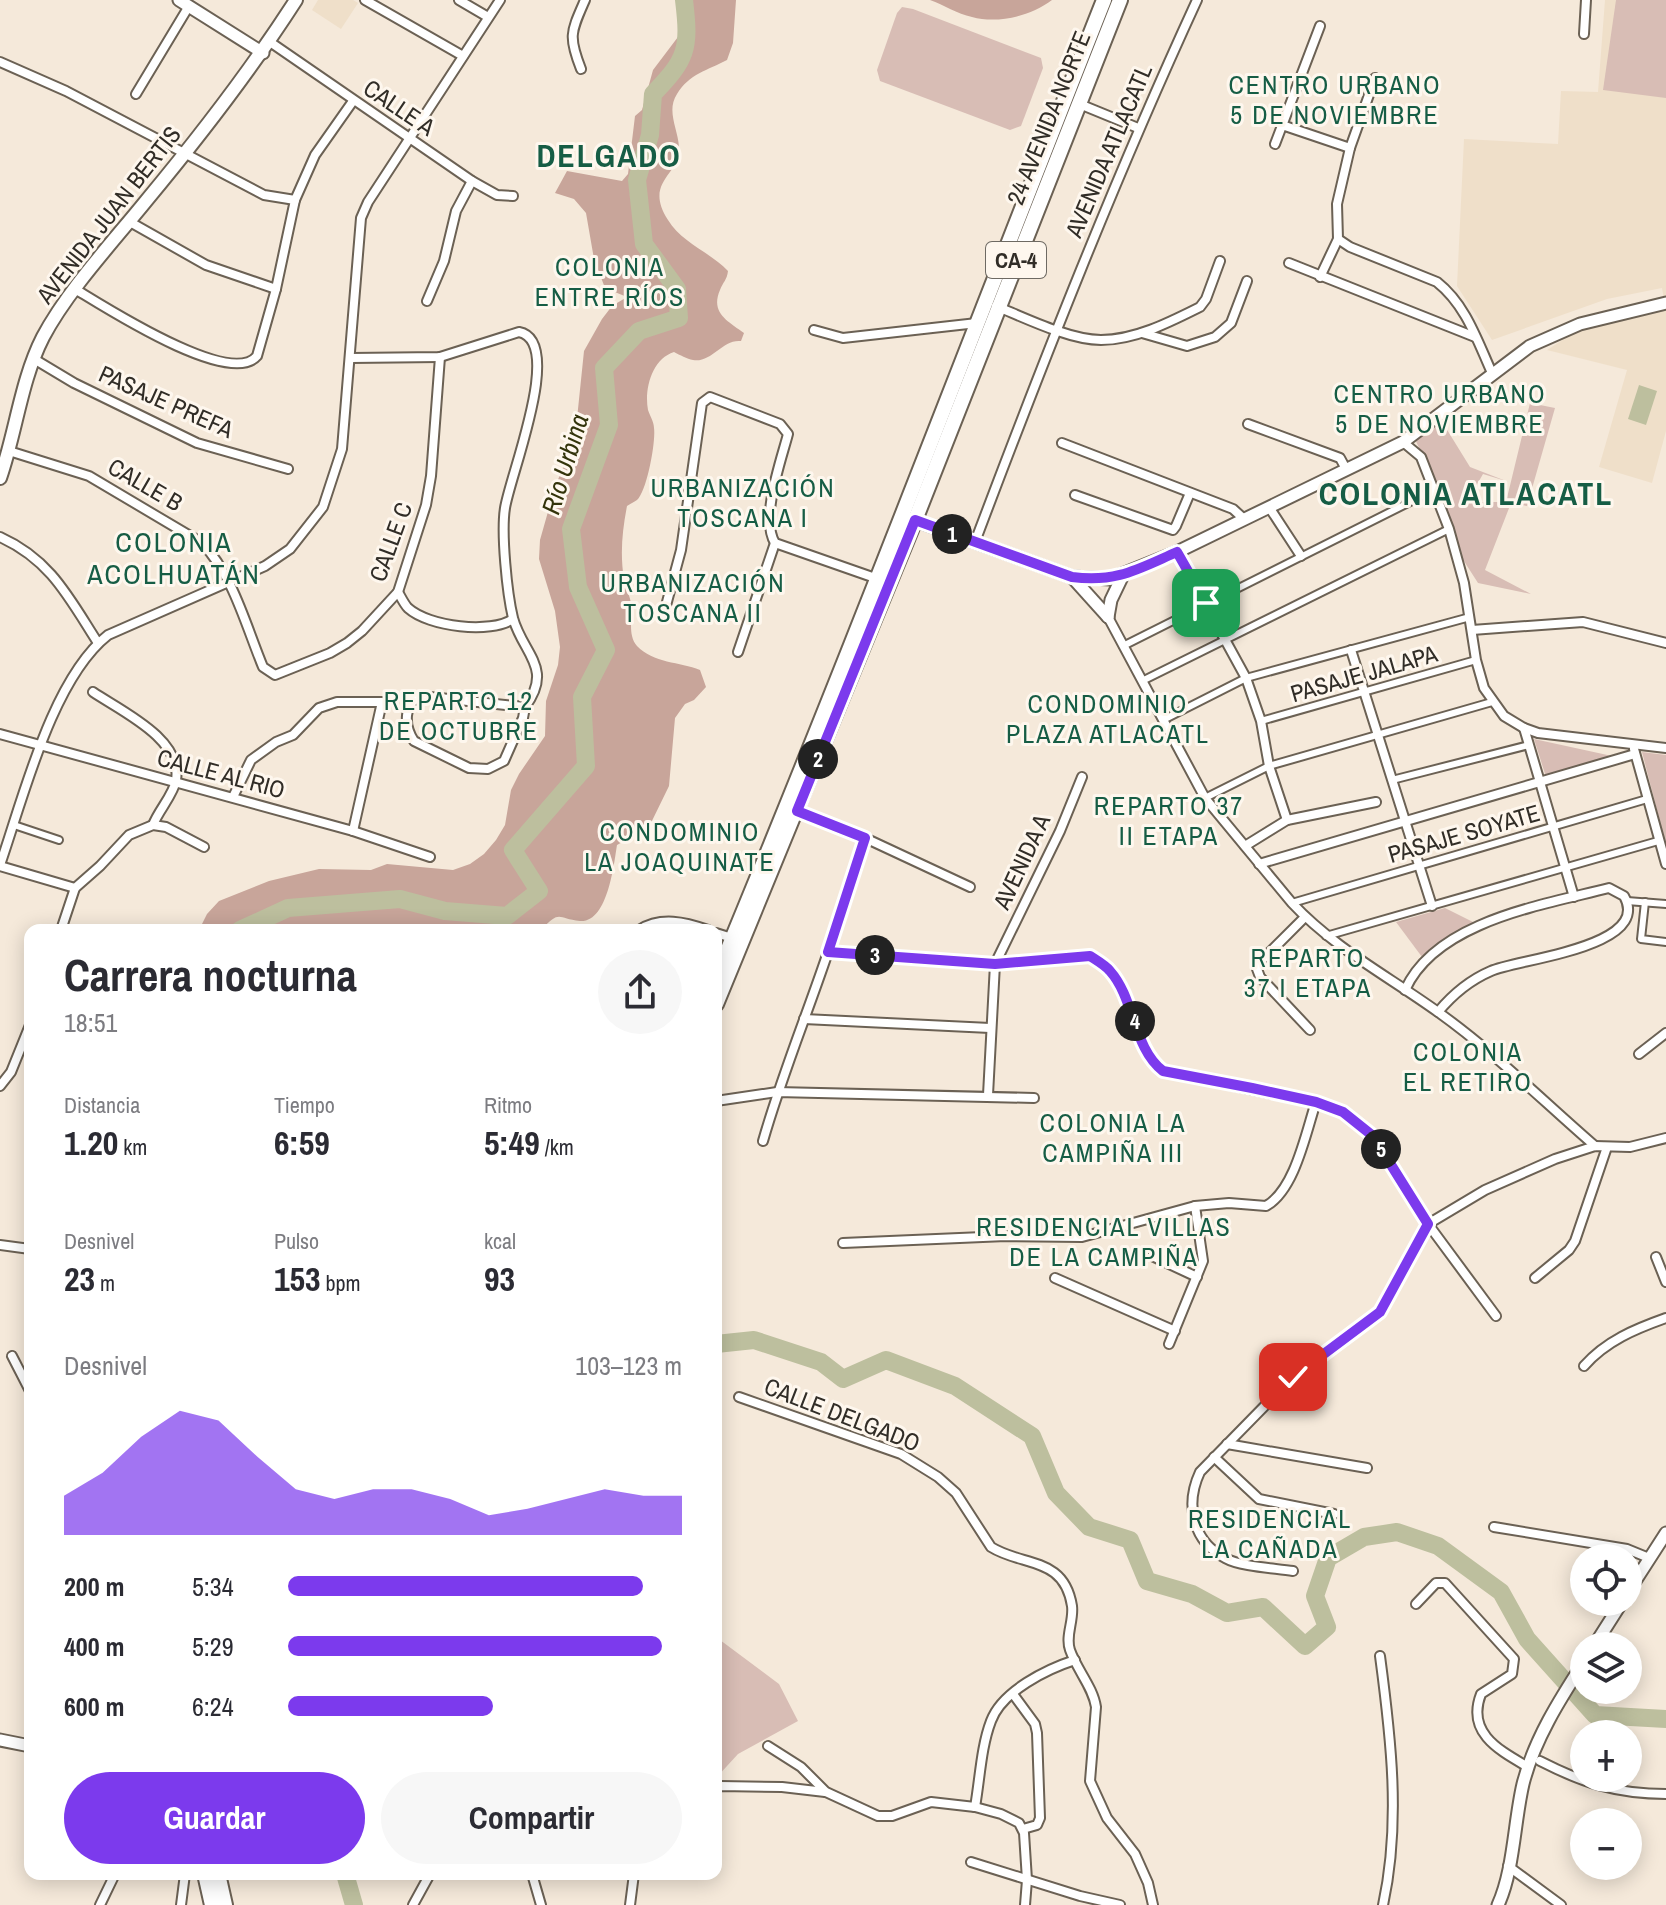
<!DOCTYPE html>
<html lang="es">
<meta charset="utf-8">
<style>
body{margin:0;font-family:"Archivo Narrow",sans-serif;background:#f7f7f7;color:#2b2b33;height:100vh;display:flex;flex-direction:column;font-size:30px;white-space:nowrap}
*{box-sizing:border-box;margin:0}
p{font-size:26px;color:#7c7c81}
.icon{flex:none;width:44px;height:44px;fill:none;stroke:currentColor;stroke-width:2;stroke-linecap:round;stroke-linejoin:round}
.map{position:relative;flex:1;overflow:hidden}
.panel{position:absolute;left:24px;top:924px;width:698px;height:956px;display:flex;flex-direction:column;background:#fff;border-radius:16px;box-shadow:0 4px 20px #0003}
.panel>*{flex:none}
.buttons{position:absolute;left:1570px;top:1544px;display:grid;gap:16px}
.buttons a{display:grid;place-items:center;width:72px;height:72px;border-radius:50%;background:#fff;box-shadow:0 4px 20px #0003;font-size:40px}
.pin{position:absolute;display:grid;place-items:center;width:68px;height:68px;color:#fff;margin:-34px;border-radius:16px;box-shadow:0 4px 12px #0006}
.km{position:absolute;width:40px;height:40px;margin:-20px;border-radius:50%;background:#222;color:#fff;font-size:22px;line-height:40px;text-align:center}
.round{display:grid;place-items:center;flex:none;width:84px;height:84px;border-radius:42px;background:#f7f7f7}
.summary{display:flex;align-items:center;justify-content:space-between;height:136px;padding:0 40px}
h1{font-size:44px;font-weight:700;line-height:60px}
.metrics{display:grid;grid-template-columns:repeat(3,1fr);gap:12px;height:136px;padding:8px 40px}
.metrics div{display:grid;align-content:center}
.metrics b{font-size:34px;font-weight:700}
.metrics small{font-size:22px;font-weight:400}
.metrics p{font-size:22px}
.chart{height:224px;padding:16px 40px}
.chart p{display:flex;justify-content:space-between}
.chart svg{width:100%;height:144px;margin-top:8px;fill:#7c3aed;opacity:.7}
.action{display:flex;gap:16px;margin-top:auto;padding:16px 40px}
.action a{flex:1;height:92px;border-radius:48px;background:#7c3aed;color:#fff;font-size:32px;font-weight:700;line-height:92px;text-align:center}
.action a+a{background:#f7f7f7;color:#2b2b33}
ul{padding:0 40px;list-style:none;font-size:26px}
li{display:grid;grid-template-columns:128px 96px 1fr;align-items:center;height:60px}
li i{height:20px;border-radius:10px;background:#7c3aed}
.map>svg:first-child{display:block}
.built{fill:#efdfc9}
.green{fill:#d8bdb5}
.forest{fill:#c8a59a}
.water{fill:#bdbf9e}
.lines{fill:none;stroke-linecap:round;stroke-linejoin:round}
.river{stroke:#bdbf9e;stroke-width:18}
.pedestrian-casing{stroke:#6b6154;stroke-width:10}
.minor-casing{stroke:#6b6154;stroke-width:12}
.tertiary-casing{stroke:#6b6154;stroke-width:15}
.secondary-casing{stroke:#6b6154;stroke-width:16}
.primary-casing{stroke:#6b6154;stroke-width:18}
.pedestrian{stroke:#fff;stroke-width:6}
.minor{stroke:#fff;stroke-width:8}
.tertiary{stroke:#fff;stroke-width:11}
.secondary{stroke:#fff;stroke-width:12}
.primary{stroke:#fff;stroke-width:14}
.route-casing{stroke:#fff;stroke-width:16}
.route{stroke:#7c3aed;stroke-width:10}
.labels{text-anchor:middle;stroke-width:6;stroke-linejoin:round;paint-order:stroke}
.shield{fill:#fef7ee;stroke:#6e6a63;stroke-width:2}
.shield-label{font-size:22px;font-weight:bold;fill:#312d27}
.street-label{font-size:24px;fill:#312d27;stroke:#fef7ee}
.neighbourhood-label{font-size:26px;letter-spacing:2px;fill:#165d45;stroke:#fef7ee}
.water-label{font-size:26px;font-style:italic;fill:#33340b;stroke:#fef7ee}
.quarter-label{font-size:28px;letter-spacing:2px;fill:#165d45;stroke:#fef7ee}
.district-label{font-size:32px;font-weight:bold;letter-spacing:2px;fill:#165d45;stroke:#fef7ee}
</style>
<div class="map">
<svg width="1666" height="1905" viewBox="0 0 1666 1905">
<rect width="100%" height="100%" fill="#f5e9da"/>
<g class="built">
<path d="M 318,0 L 353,0 L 358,3 L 341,29 L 312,10 Z"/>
<path d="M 1605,0 L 1666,0 L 1666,431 L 1652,483 L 1599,467 L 1627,370 L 1547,350 L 1564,339 L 1585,329 L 1666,310 L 1662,288 L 1607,299 L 1492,340 L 1457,286 L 1464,139 L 1558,144 L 1561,91 L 1598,92 Z"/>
</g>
<g class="green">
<path d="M 1616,0 L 1666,0 L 1666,98 L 1603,90 Z"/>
<path d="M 902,7 L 913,9 L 1041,58 L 1043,68 L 1021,126 L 1010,130 L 880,81 L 877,70 L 897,13 Z"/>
<path d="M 1530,403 L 1555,408 L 1527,506 L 1511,503 L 1485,570 L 1531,594 L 1478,583 L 1455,547 L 1443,502 L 1415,439 L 1441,420 L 1470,467 L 1506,481 L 1483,474 L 1467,502 L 1506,502 Z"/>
<path d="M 1534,739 L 1612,756 L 1546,777 Z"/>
<path d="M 1642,752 L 1666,755 L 1666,845 Z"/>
<path d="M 1445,908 L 1475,923 L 1425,961 L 1396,922 Z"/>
<path d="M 716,1637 L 779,1684 L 798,1721 L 738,1754 L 716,1778 Z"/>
</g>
<g class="forest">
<path d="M 681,0 L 736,0 L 733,43 L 727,60 C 708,70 689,74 677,94 C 666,111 678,129 679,147 C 681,175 643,181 668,220 C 682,243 710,252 728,271 C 727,280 723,282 720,290 C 710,313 728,321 744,333 L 741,341 C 722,339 712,363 693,360 C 687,359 680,355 674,352 C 652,359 644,389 648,410 C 650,416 654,422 654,428 C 656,441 647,491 637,500 C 634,502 630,504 627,506 C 622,532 620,554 624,580 C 625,588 630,595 631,604 C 633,617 627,634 637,646 C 653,663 680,662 700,670 L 706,687 L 694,700 L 685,704 L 675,718 L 669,786 L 649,827 L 617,845 C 614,863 608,923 580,921 C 557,919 561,909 541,930 L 199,930 L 207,914 L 219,901 L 269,881 L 319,869 L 371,870 L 387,864 L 453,870 L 470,864 L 484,854 L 496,840 L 505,825 L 511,790 L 519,774 L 545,736 L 546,701 L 558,665 L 560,647 L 555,611 L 539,559 L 540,540 L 555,487 L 575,438 L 584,351 L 602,319 L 612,306 L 627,297 L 605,288 L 594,259 L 586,213 L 574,199 L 555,193 L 567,171 L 622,181 L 628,174 L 635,116 L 642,110 L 653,70 L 684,29 Z"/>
<path d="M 930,0 L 1052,0 C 1031,16 998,24 972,17 C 957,14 944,5 930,0 Z"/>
</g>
<path class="water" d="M 1639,385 L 1657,391 L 1646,425 L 1628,419 Z"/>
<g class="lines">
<g class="river">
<path d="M 240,930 L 288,908 L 400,899 L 445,911 L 507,916 L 539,891 L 513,850 L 586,766 L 582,697 L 606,650 L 578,587 L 571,529 L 609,425 L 604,368 L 639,331 L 679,318 L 677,289 L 644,244 L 637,180 L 650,135 L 653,94 C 687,59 690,49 684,0"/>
<path d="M 716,1344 L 754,1340 L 821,1362 L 843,1379 L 886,1360 L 955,1386 L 1032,1436 L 1056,1493 L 1089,1527 L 1130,1540 L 1147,1581 L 1192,1594 L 1227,1613 L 1263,1607 L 1305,1646 L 1327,1627 L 1315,1596 L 1328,1558 L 1364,1537 L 1397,1532 L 1438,1546 L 1501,1592 L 1527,1639 L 1595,1715 L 1666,1719"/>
<path d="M 345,1874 L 354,1905"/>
</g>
<defs>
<g id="pedestrian">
<path d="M 1123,646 L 1434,490"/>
<path d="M 1142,681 L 1449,529"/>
<path d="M 1163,720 L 1246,678 L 1470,617"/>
<path d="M 1261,721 L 1476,660"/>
<path d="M 1392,780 L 1529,745"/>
<path d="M 1205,798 L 1269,766 L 1492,702"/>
<path d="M 14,825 L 59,840"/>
<path d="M 1627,901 L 1666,904"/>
<path d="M 1645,902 L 1641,939 L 1666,942"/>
<path d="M 1292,903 L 1647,799"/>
<path d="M 1326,936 L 1658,841"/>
</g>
<g id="minor">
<path d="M 365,0 L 463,56"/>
<path d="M 459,0 L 488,17"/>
<path d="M 1584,34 L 1586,0"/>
<path d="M 270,42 L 472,181 L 497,195 L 513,196"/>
<path d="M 0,62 L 66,91 L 264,195 L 295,200"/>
<path d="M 581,69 C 568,36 571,32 585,0"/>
<path d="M 1375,78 L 1350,148 L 1337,204 L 1338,239 L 1350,247 L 1437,282 C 1466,305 1477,340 1492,373"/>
<path d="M 136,94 L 189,6"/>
<path d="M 1077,103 L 1138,128"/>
<path d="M 1282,125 L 1350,148"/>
<path d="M 1275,144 L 1320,26"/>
<path d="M 130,222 L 206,265 L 276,289"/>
<path d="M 1289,263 L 1475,337"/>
<path d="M 1320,277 L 1338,239"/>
<path d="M 75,289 C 105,307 230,388 257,356 L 276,289 L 295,200 L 315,155 L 353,101"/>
<path d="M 427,301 L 444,261 L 456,211 L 472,181"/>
<path d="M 996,306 C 1025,318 1070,340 1101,340 C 1135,340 1170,322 1200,307 L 1206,299 L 1220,261"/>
<path d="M 814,330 L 843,338 L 977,323"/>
<path d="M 1142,333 L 1187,346 L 1215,337 L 1231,323 L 1247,281"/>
<path d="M 351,358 L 440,357 L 519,332 C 565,341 510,475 505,508 C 501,533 507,593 513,618 C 523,654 554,668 525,707 L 421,696 C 403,703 404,726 414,741 L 469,768 L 488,769 L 504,761 L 523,718 L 525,707"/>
<path d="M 34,359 L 74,383 L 197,443 L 288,469"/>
<path d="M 1248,424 L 1340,458 L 1346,469"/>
<path d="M 1403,442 L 1421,457 L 1449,529 L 1464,583 L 1476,660 L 1484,688 L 1504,716 L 1524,728 L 1538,733 L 1666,748"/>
<path d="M 1062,443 L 1233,509 L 1244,519"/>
<path d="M 9,451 L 89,476 L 202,543 C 233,575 246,626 263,667 L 275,675 L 330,653 L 347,643 L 362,631 L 398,592 L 426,505 L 431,476 L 440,357"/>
<path d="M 1075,495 L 1173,530 L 1176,526 L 1190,493"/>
<path d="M 1269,507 L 1301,556"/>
<path d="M 0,537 C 51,560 69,598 98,643"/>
<path d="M 975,542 C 1044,359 1115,178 1197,0"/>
<path d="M 1177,552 L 1246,678 L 1261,721 L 1269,766 L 1287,820"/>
<path d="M 398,592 C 401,597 404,604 408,608 C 429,627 491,634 513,619"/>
<path d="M 664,613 L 681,550 L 702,403 L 710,397 L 780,424 L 788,434 C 781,461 760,518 775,543 L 878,579"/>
<path d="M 1108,617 L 1205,798 L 1292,903 C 1334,948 1388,976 1438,1012 C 1494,1052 1543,1101 1595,1146"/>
<path d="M 1472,630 L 1583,622 L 1666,643"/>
<path d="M 1351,650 L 1432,906"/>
<path d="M 738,652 L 775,543"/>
<path d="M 93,692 C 121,711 183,739 176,780 C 174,794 158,811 153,825"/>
<path d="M 1524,728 L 1574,897"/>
<path d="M 0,734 L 353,831 L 430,857"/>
<path d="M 1634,749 L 1666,864"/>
<path d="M 233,797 L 251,760 L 276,742 L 293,735 L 319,708 L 337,702 L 382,702 L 353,831"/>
<path d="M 795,811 L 865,838 L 970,887"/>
<path d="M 1245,846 L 1287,820 L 1376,802"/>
<path d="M 1259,864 L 1635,754"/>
<path d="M 0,865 C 23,799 52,679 108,635 L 265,566 L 290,549 L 323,507 L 342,449 L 361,218 L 368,202 L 500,0"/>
<path d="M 0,866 L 75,888"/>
<path d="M 1305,917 L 1260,962 L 1257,969 L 1260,977 L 1310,1030"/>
<path d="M 61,930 L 75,888 L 100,866 L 129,835 L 153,825 L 166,827 L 204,847"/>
<path d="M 639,930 C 661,916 685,922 708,930"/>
<path d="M 716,933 L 732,938"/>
<path d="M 828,952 L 995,964 L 1090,956 C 1096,960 1105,965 1110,971 C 1135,999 1133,1048 1163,1071 L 1325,1105 C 1344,1112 1359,1122 1373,1136 L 1428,1224 L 1496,1316"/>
<path d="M 1405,990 C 1436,921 1543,905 1609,888 L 1624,896 C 1653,947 1518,959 1491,971 C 1470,980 1453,994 1438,1012"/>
<path d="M 804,1019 L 990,1028"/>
<path d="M 1639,1054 L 1666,1033"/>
<path d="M 0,1086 L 11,1072 L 30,1025"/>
<path d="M 988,1095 L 995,964 L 1060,831 L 1082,777"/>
<path d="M 716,1101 L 777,1092 L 1034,1098"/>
<path d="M 763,1141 C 781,1078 806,1017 827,955 C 840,916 851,877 865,838"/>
<path d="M 843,1243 L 1006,1236 L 1082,1237 L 1195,1206 L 1229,1203 L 1266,1206 C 1295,1190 1306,1132 1316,1102"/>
<path d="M 0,1245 L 30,1249"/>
<path d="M 1152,1256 L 1197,1277"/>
<path d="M 1656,1257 L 1666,1282"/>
<path d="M 1055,1278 L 1175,1331"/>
<path d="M 1535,1278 L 1569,1250 L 1575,1241 L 1607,1147"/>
<path d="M 1169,1344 L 1203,1261 L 1195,1206"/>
<path d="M 12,1356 L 30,1391"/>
<path d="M 1584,1366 C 1606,1341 1635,1329 1666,1318"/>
<path d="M 739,1397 L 901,1454 L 938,1477 L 956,1493 L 991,1547 C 1023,1567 1064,1556 1072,1606 C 1074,1621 1065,1636 1070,1650 C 1077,1670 1093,1687 1096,1707 L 1090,1781 L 1107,1818 L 1135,1854 L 1148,1883 L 1153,1905"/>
<path d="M 1227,1444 L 1367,1468"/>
<path d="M 1214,1457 L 1259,1499 L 1334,1514"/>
<path d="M 1494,1527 L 1627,1549 L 1649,1558"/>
<path d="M 1293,1571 C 1274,1568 1241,1567 1225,1558 C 1192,1541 1185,1504 1200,1472 L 1293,1377 L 1380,1312 L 1428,1224 L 1485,1190 L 1555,1159 L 1595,1146 L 1630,1147 L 1666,1138"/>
<path d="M 1416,1604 L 1436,1583 L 1445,1583 L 1514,1659 L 1512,1674 L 1481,1694 C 1466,1733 1499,1750 1528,1767"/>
<path d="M 1380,1656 C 1391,1738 1401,1823 1383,1905"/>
<path d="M 1013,1694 L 1035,1724 L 1037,1733 L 1040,1818 L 1037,1825 L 1023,1829"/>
<path d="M 768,1746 L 801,1767 L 826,1792 L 878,1816 L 892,1816 L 931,1802 L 975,1807 L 1001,1814 L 1019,1823 L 1024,1833 L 1027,1880 L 1025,1905"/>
<path d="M 1540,1761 C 1583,1783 1617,1794 1666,1794"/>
<path d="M 716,1789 L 720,1786 L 782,1787 L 825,1792"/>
<path d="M 975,1807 C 980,1779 981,1747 991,1721 C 1002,1691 1047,1669 1075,1660"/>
<path d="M 971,1862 L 1080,1896 L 1120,1905"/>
<path d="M 1508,1866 L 1561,1905"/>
<path d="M 532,1874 L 541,1905"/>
<path d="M 100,1905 L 115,1874"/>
<path d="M 181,1905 L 185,1874"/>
<path d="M 413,1905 L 430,1874"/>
<path d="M 630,1905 L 634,1874"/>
</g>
<g id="tertiary">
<path d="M 179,0 L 263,53"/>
<path d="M 911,519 L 1072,577 L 1110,579 L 1177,552 L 1403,442 L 1530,346 L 1580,324 L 1666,303"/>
<path d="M 1072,577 L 1108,617"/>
<path d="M 1108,617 L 1111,600 L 1123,575"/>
<path d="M 1628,1592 L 1666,1533"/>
<path d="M 1594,1646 L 1622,1602"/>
<path d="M 0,1740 L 30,1746"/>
<path d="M 1498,1905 C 1514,1870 1514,1822 1523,1784 C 1534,1740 1560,1699 1584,1662"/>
</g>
<path id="secondary" d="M 0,478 C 16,432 21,380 43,337 C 68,290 112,243 146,201 C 200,136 251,70 296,0"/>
<g id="primary">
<path d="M 716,978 C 851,654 975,326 1104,0"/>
<path d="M 716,1004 L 915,520 L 1120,0"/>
<path d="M 205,1874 L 212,1905"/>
<path d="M 218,1874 L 225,1905"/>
</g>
</defs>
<use href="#pedestrian" class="pedestrian-casing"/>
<use href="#minor" class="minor-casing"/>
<use href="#tertiary" class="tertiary-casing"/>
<use href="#secondary" class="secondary-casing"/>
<use href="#primary" class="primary-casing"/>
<use href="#pedestrian" class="pedestrian"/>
<use href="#minor" class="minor"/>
<use href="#tertiary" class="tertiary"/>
<use href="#secondary" class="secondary"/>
<use href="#primary" class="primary"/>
</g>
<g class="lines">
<defs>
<path id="route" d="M 1206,603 L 1177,552 C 1138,569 1116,583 1072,577 L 915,520 L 797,811 L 865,838 L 828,952 L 995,964 L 1090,956 C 1096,960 1105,965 1110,971 C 1135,999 1133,1048 1163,1071 L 1252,1088 L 1316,1102 L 1343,1112 L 1373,1136 L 1428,1224 L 1380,1312 L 1293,1377"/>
</defs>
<use href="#route" class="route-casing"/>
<use href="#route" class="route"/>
</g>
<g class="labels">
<rect class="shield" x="986" y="242" width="60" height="36" rx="6"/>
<g class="shield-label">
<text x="1016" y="268">CA-4</text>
</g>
<g class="street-label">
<text transform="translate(399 108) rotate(34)" y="8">CALLE A</text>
<text transform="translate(1049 118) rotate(-68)" y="8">24 AVENIDA NORTE</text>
<text transform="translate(1109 151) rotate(-67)" y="8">AVENIDA ATLACATL</text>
<text transform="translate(109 215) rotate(-52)" y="8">AVENIDA JUAN BERTIS</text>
<text transform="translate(166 402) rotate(24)" y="8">PASAJE PREFA</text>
<text transform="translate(145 485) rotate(30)" y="8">CALLE B</text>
<text transform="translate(391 542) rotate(-70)" y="8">CALLE C</text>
<text transform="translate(1364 674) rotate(-16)" y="8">PASAJE JALAPA</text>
<text transform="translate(221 774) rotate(15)" y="8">CALLE AL RIO</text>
<text transform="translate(1464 834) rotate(-16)" y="8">PASAJE SOYATE</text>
<text transform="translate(1022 862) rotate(-65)" y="8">AVENIDA A</text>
<text transform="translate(842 1415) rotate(21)" y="8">CALLE DELGADO</text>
</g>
<g class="neighbourhood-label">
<text x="1335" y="94">CENTRO URBANO<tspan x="1335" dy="30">5 DE NOVIEMBRE</tspan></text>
<text x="610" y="276">COLONIA<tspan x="610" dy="30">ENTRE RÍOS</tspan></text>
<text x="1440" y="403">CENTRO URBANO<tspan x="1440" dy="30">5 DE NOVIEMBRE</tspan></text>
<text x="743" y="497">URBANIZACIÓN<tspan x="743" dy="30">TOSCANA I</tspan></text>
<text x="693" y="592">URBANIZACIÓN<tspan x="693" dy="30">TOSCANA II</tspan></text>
<text x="459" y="710">REPARTO 12<tspan x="459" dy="30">DE OCTUBRE</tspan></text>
<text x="1108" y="713">CONDOMINIO<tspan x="1108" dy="30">PLAZA ATLACATL</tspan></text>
<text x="1169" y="815">REPARTO 37<tspan x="1169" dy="30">II ETAPA</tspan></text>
<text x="680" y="841">CONDOMINIO<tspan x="680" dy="30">LA JOAQUINATE</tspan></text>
<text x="1308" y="967">REPARTO<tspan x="1308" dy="30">37 I ETAPA</tspan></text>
<text x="1468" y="1061">COLONIA<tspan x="1468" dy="30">EL RETIRO</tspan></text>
<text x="1113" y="1132">COLONIA LA<tspan x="1113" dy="30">CAMPIÑA III</tspan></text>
<text x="1104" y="1236">RESIDENCIAL VILLAS<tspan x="1104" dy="30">DE LA CAMPIÑA</tspan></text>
<text x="1270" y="1528">RESIDENCIAL<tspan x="1270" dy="30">LA CAÑADA</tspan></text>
</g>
<g class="water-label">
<text transform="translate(565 464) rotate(-73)" y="9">Río Urbina</text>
</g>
<g class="quarter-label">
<text x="174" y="552">COLONIA<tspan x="174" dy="32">ACOLHUATÁN</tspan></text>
</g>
<g class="district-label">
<text x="609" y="167">DELGADO</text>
<text x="1466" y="505">COLONIA ATLACATL</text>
</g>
</g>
</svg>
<div class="buttons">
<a><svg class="icon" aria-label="locate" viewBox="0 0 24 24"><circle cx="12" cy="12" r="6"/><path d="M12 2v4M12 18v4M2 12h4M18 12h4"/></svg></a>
<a><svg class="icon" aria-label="layers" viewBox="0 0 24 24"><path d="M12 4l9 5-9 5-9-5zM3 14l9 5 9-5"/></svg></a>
<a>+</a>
<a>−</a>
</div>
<div class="pin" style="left:1206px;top:603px;background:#1e9e55"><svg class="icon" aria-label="arrive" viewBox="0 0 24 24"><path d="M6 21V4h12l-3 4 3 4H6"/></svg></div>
<div class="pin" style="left:1293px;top:1377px;background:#d93025"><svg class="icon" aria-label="check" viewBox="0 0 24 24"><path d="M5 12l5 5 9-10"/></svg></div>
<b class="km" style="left:952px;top:534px">1</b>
<b class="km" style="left:818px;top:759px">2</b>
<b class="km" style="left:875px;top:955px">3</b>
<b class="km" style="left:1135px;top:1021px">4</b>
<b class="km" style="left:1381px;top:1149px">5</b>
<section class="panel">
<div class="summary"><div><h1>Carrera nocturna</h1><p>18:51</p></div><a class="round"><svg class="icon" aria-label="share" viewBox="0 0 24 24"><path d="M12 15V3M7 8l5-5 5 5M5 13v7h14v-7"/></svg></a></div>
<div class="metrics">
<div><p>Distancia</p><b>1.20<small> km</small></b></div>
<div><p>Tiempo</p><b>6:59</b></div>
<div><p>Ritmo</p><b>5:49<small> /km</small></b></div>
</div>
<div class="metrics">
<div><p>Desnivel</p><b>23<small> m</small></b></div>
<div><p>Pulso</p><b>153<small> bpm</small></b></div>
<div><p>kcal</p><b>93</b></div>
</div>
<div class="chart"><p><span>Desnivel</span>103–123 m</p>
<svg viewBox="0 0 160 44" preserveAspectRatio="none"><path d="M0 44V32L10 25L20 14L30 6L40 9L50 20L60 30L70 33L80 30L90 30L100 33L110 38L120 36L130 33L140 30L150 32L160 32V44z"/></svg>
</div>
<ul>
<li><b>200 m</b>5:34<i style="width:90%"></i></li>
<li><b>400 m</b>5:29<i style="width:95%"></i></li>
<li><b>600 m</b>6:24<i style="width:52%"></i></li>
</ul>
<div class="action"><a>Guardar</a><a>Compartir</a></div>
</section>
</div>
